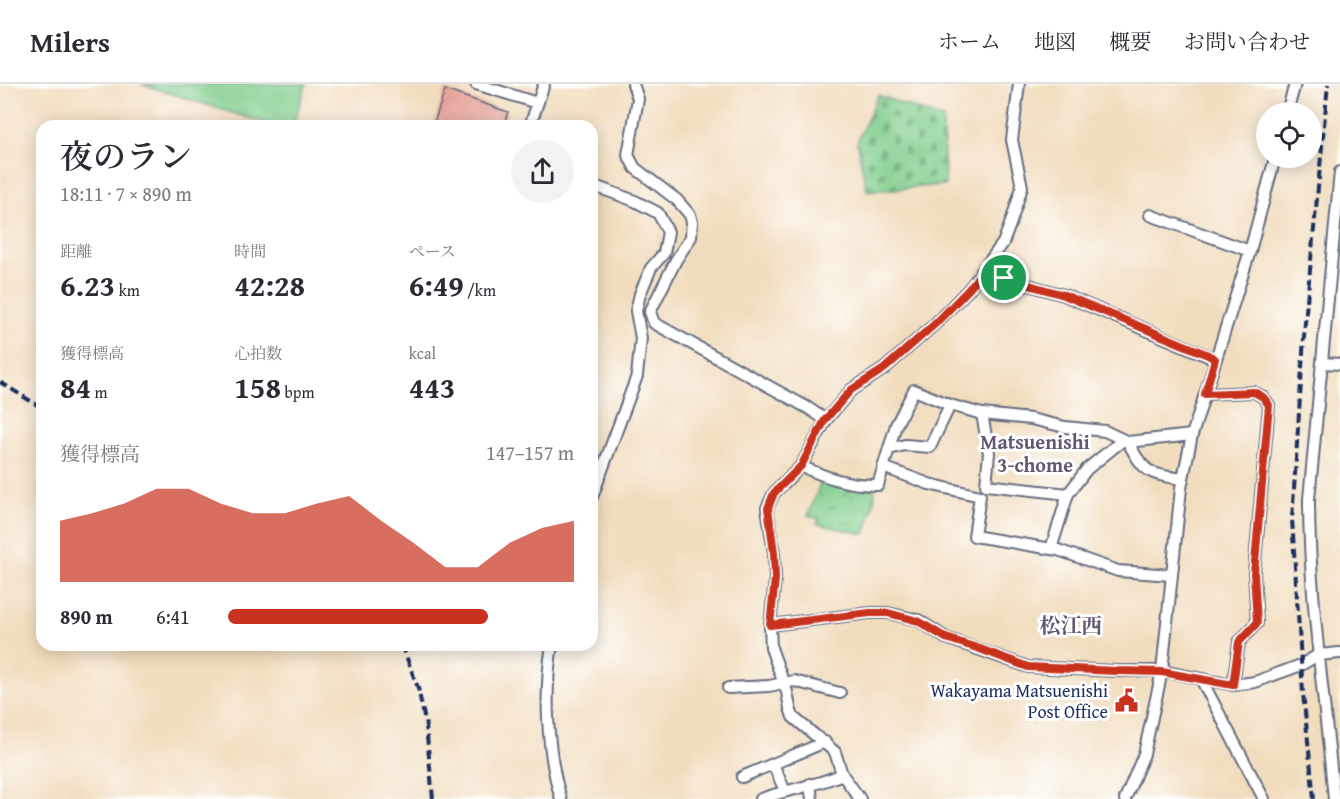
<!DOCTYPE html>
<html lang="ja">
<meta charset="utf-8">
<style>
body{margin:0;font-family:"Gentium Book Plus","Noto Serif JP",serif;background:#f2f2f3;color:#2b2b33;height:100vh;display:flex;flex-direction:column;font-size:22px;white-space:nowrap}
*{box-sizing:border-box;margin:0}
p{font-size:20px;color:#7c7c81}
.icon{flex:none;width:33px;height:33px;fill:none;stroke:currentColor;stroke-width:2;stroke-linecap:round;stroke-linejoin:round}
.map{position:relative;flex:1;overflow:hidden}
.sheet{position:absolute;left:36px;top:36px;width:562px;height:531px;display:flex;flex-direction:column;background:#fff;border-radius:18px;box-shadow:0 3px 15px #0003}
.sheet>*{flex:none}
.controls{position:absolute;left:1256px;top:18px;display:grid;gap:12px}
.controls a{display:grid;place-items:center;width:66px;height:66px;border-radius:50%;background:#fff;box-shadow:0 3px 15px #0003;font-size:30px}
.pin{position:absolute;display:grid;place-items:center;width:51px;height:51px;color:#fff;margin:-26px;border:3px solid #fff;border-radius:50%;box-shadow:0 2px 6px #0007}
.round{display:grid;place-items:center;flex:none;width:63px;height:63px;border-radius:32px;background:#f2f2f3}
.summary{display:flex;align-items:center;justify-content:space-between;height:102px;padding:0 24px}
h1{font-size:33px;font-weight:600;line-height:45px}
.stats{display:grid;grid-template-columns:repeat(3,1fr);gap:9px;height:102px;padding:6px 24px}
.stats div{display:grid;align-content:center}
.stats b{font-size:30px;font-weight:600}
.stats small{font-size:16px;font-weight:400}
.stats p{font-size:16px}
.chart{height:168px;padding:12px 24px}
.chart p{display:flex;justify-content:space-between}
.chart svg{width:100%;height:108px;margin-top:6px;fill:#c8321e;opacity:.7}
ul{padding:0 24px;list-style:none;font-size:20px}
li{display:grid;grid-template-columns:96px 72px 1fr;align-items:center;height:45px}
li i{height:15px;border-radius:8px;background:#c8321e}
header{display:flex;align-items:center;gap:36px;box-sizing:border-box;height:84px;padding:0 30px;background:#fff;border-bottom:2px solid #e1e1e2}
header strong{font-size:28px}
nav{display:flex;gap:33px;margin-inline-start:auto;font-size:21px}
.map>svg:first-child{display:block}
.cemetery{fill:url(#cemetery-stones);stroke:#4f7f76;stroke-width:1.5}
.park{fill:url(#park-crowns);stroke:#4f7f76;stroke-width:1.5}
.pitch{fill:#83cf8d;stroke:#4f7f76;stroke-width:1.5}
.building{fill:#e4a298}
.lines{fill:none;stroke-linecap:round;stroke-linejoin:round}
.street-casing{stroke:#666c7f;stroke-width:14}
.street{stroke:#fff;stroke-width:10}
.rail{stroke:#1b2f5e;stroke-width:4;stroke-dasharray:9 4.5;stroke-linecap:butt}
.route-casing{stroke:#fff;stroke-width:12}
.route{stroke:#c8321e;stroke-width:8}
.labels{text-anchor:middle;stroke-width:6;stroke-linejoin:round;paint-order:stroke}
.poi-label{font-size:18px;fill:#1b2f5e;stroke:#fff;text-anchor:end}
.neighbourhood-label{font-size:20px;font-weight:bold;fill:#615772;stroke:#fff}
.quarter-label{font-size:21px;font-weight:bold;fill:#615772;stroke:#fff}
</style>
<header>
<strong>Milers</strong>
<nav><a>ホーム</a><a>地図</a><a>概要</a><a>お問い合わせ</a></nav>
</header>
<div class="map">
<svg width="1340" height="715" viewBox="0 0 1340 715">
<defs>
<pattern id="cemetery-stones" width="16" height="16" patternUnits="userSpaceOnUse" patternTransform="scale(1.5)"><rect width="16" height="16" fill="#83cf8d"/><path d="M2 7V4a2 2 0 0 1 4 0v3zM10 15v-3a2 2 0 0 1 4 0v3z" fill="#6aa876"/></pattern>
<pattern id="park-crowns" width="20" height="18" patternUnits="userSpaceOnUse" patternTransform="scale(1.5)"><rect width="20" height="18" fill="#83cf8d"/><path d="M2 6a3 3 0 1 1 6 0M12 15a3 3 0 1 1 6 0" fill="none" stroke="#6aa876"/></pattern>
</defs>
<rect width="100%" height="100%" fill="#fff"/>
<filter id="ink" filterUnits="userSpaceOnUse"><feTurbulence type="fractalNoise" baseFrequency=".0167" numOctaves="2"/><feDisplacementMap in="SourceGraphic" scale="12" xChannelSelector="R" yChannelSelector="G"/><feConvolveMatrix kernelMatrix="1 2 1 2 8 2 1 2 1" color-interpolation-filters="sRGB"/></filter>
<filter id="wash" filterUnits="userSpaceOnUse"><feTurbulence type="fractalNoise" baseFrequency=".008" numOctaves="4" result="noise"/><feDisplacementMap in="SourceGraphic" scale="24" xChannelSelector="R" yChannelSelector="G"/><feGaussianBlur stdDeviation="1.35" result="paint"/><feColorMatrix in="noise" values="0 0 0 0 0 0 0 0 0 0 0 0 0 0 0 0 0 1.4 0 .05"/><feComposite in="paint" operator="in"/></filter>
<g filter="url(#wash)">
<rect width="100%" height="100%" fill="#f1ddbd"/>
<path class="cemetery" d="M 878,11 L 943,35 L 945,101 L 867,107 L 857,58 Z"/>
<path class="park" d="M 822,395 L 871,404 L 875,407 L 874,419 L 865,450 L 817,440 L 819,435 L 808,431 Z"/>
<path class="pitch" d="M 141,0 L 306,0 L 293,42 L 274,42 Z"/>
<g id="blocks">
<path class="building" d="M 445,6 L 508,28 L 503,42 L 433,42 Z"/>
</g>
</g>
<g filter="url(#ink)">
<use href="#blocks" fill-opacity="0" stroke="#666c7f" stroke-width="1.5"/>
<g class="lines">
<defs>
<g id="street">
<path d="M 476,0 L 537,19"/>
<path d="M 633,0 L 638,15 L 628,71 L 635,84 L 677,116 L 690,131 L 692,138 L 691,153 L 676,176 L 650,228 L 654,239 L 808,324 L 826,336"/>
<path d="M 1287,28 L 1295,0"/>
<path d="M 530,42 L 544,0"/>
<path d="M 592,101 L 635,117 L 658,129 L 668,148 L 664,169 L 651,184 L 640,210 L 636,227 L 641,254 L 637,292 L 592,413"/>
<path d="M 1150,131 L 1250,167"/>
<path d="M 985,184 L 1004,194 L 1064,211 L 1215,275"/>
<path d="M 1323,279 L 1340,280"/>
<path d="M 1205,310 L 1254,308 L 1263,313 L 1269,321 L 1254,489 L 1257,539 L 1239,558 L 1233,601"/>
<path d="M 982,330 L 989,369 L 986,401 L 1068,410"/>
<path d="M 1128,358 C 1145,390 1149,390 1183,395"/>
<path d="M 889,365 L 905,361 L 930,363 L 950,321"/>
<path d="M 801,382 C 827,394 848,401 878,401 L 896,341 L 914,306 L 950,321 L 982,330 L 1031,335 L 1065,343 L 1105,347 L 1128,358 L 1192,351"/>
<path d="M 883,383 L 929,400 L 980,412 L 974,452 L 1058,466 L 1118,487 L 1171,491"/>
<path d="M 1051,465 L 1068,410 L 1087,385 L 1123,356"/>
<path d="M 770,541 L 870,529 L 888,529 L 918,536 L 946,554 L 1028,583 L 1117,587 L 1162,587 L 1233,601 L 1255,598 L 1301,581 L 1318,571 L 1340,569"/>
<path d="M 552,561 C 544,608 547,669 561,715"/>
<path d="M 1201,595 L 1264,715"/>
<path d="M 728,604 L 769,602 L 794,597 L 840,609"/>
<path d="M 773,680 L 785,707"/>
<path d="M 742,693 L 825,658"/>
<path d="M 810,700 L 812,715"/>
<path d="M 761,715 C 788,705 817,702 842,690"/>
<path d="M 860,715 L 842,690 L 835,668 L 793,633 L 790,624 L 787,608 L 771,564 L 770,541 L 775,495 L 774,469 L 767,424 L 774,409 L 801,382 L 826,336 L 851,306 L 884,285 L 936,239 L 969,205 L 1003,159 L 1011,138 L 1022,103 L 1012,56 L 1019,0"/>
<path d="M 1125,715 L 1144,670 L 1162,587 L 1181,404 L 1192,351 L 1250,167 L 1275,74"/>
<path d="M 1334,715 C 1325,615 1309,515 1309,415 L 1340,88"/>
</g>
</defs>
<use href="#street" class="street-casing"/>
<use href="#street" class="street"/>
<g class="rail">
<path d="M 0,298 L 42,324"/>
<path d="M 402,561 L 418,604 L 426,642 L 433,715"/>
<path d="M 1314,715 L 1303,609 L 1292,435 L 1305,238 L 1328,0"/>
</g>
</g>
</g>
<g class="lines" filter="url(#ink)">
<defs>
<path id="route" d="M 985,184 L 1004,194 L 1064,211 L 1208,271 L 1215,275 L 1205,310 L 1254,308 L 1263,313 L 1269,321 L 1254,489 L 1257,539 L 1239,558 L 1233,601 L 1162,588 L 1117,587 L 1028,583 L 980,565 L 946,554 L 918,537 L 888,529 L 870,529 L 770,541 L 775,495 L 774,469 L 768,424 L 774,409 L 801,382 L 825,336 L 851,306 L 884,285 L 936,239 L 969,205 Z"/>
</defs>
<use href="#route" class="route-casing"/>
<use href="#route" class="route"/>
</g>
<defs>
<symbol id="civic-bare" viewBox="-9 -9 18 18"><path d="M-.6-6.5H3V-4.5H.6V-3L4-1V1h2V6H-6V1h2V-1L-.6-3ZM-1.2 2.5V6h2.4V2.5Z" fill="#c8321e" stroke="#fff" stroke-width="2.5" paint-order="stroke"/></symbol>
</defs>
<g fill-rule="evenodd">
<use href="#civic-bare" x="1110" y="600" width="33" height="33"/>
</g>
<g class="labels">
<g class="poi-label">
<text x="1108" y="613">Wakayama Matsuenishi<tspan x="1108" dy="21">Post Office</tspan></text>
</g>
<g class="neighbourhood-label">
<text x="1035" y="365">Matsuenishi<tspan x="1035" dy="23">3-chome</tspan></text>
</g>
<g class="quarter-label">
<text x="1071" y="549">松江西</text>
</g>
</g>
</svg>
<div class="controls">
<a><svg class="icon" aria-label="locate" viewBox="0 0 24 24"><circle cx="12" cy="12" r="6"/><path d="M12 2v4M12 18v4M2 12h4M18 12h4"/></svg></a>
</div>
<div class="pin" style="left:1004px;top:194px;background:#1e9e55"><svg class="icon" aria-label="arrive" viewBox="0 0 24 24"><path d="M6 21V4h12l-3 4 3 4H6"/></svg></div>
<section class="sheet">
<div class="summary"><div><h1>夜のラン</h1><p>18:11 · 7 × 890 m</p></div><a class="round"><svg class="icon" aria-label="share" viewBox="0 0 24 24"><path d="M12 15V3M7 8l5-5 5 5M5 13v7h14v-7"/></svg></a></div>
<div class="stats">
<div><p>距離</p><b>6.23<small> km</small></b></div>
<div><p>時間</p><b>42:28</b></div>
<div><p>ペース</p><b>6:49<small> /km</small></b></div>
</div>
<div class="stats">
<div><p>獲得標高</p><b>84<small> m</small></b></div>
<div><p>心拍数</p><b>158<small> bpm</small></b></div>
<div><p>kcal</p><b>443</b></div>
</div>
<div class="chart"><p><span>獲得標高</span>147–157 m</p>
<svg viewBox="0 0 160 44" preserveAspectRatio="none"><path d="M0 44V19L10 16L20 12L30 6L40 6L50 12L60 16L70 16L80 12L90 9L100 19L110 28L120 38L130 38L140 28L150 22L160 19V44z"/></svg>
</div>
<ul>
<li><b>890 m</b>6:41<i style="width:75%"></i></li>
</ul>
</section>
</div>
